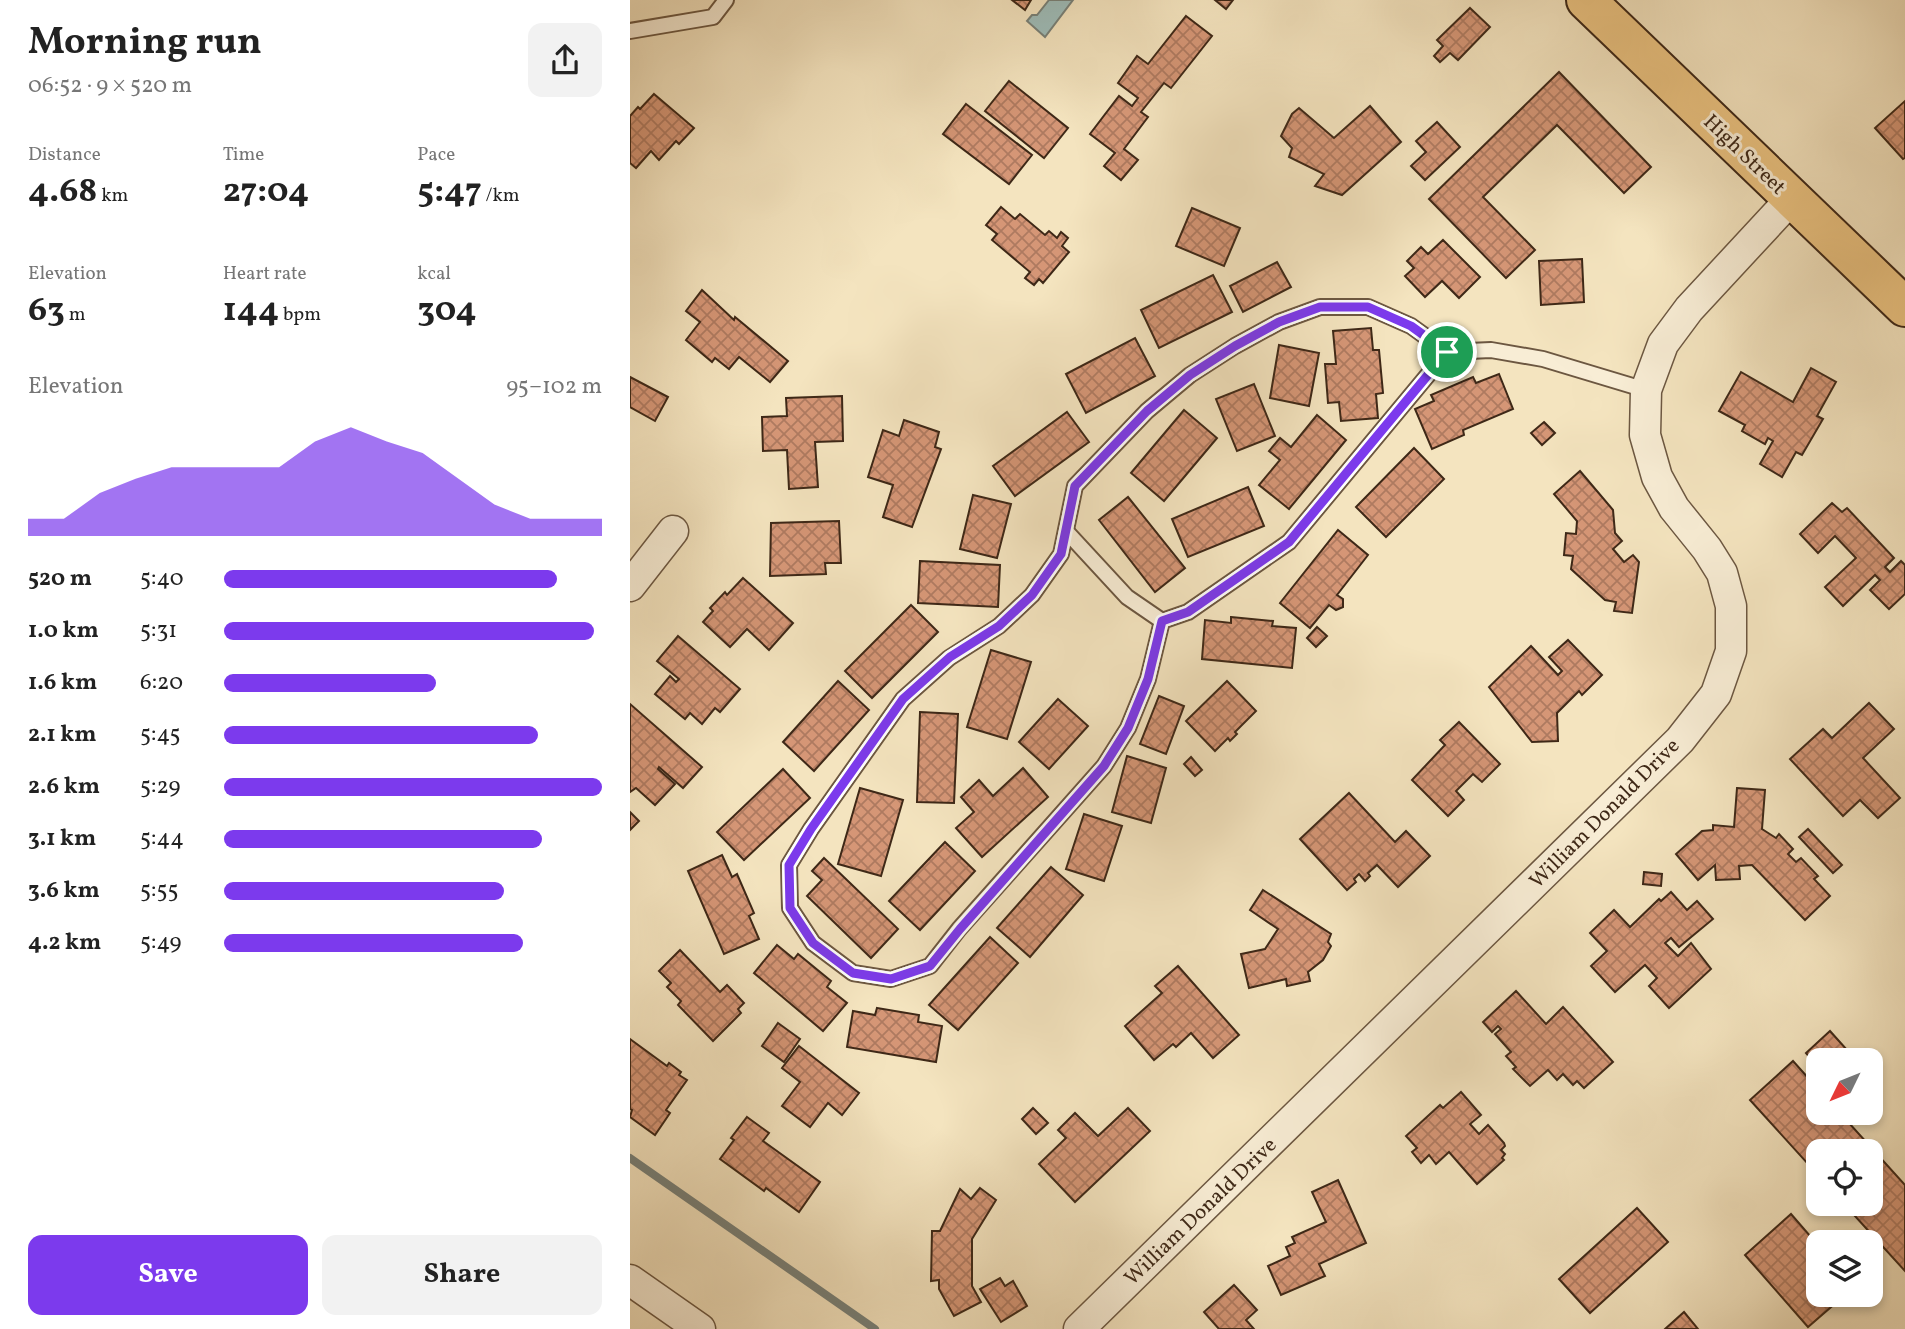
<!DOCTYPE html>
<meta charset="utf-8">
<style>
body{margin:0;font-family:Vollkorn,serif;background:#f2f2f2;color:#222;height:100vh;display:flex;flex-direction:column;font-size:26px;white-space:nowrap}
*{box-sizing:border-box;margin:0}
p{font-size:23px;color:#767676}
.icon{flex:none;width:38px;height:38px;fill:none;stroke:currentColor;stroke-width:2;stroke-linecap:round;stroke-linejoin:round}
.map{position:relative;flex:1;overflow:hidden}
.panel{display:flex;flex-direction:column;background:#fff;width:630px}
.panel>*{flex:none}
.needle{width:46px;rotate:227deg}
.fabs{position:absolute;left:1176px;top:1048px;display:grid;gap:14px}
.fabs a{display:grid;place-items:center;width:77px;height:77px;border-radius:14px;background:#fff;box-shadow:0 4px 10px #0003;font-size:35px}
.pin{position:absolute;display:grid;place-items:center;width:60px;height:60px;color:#fff;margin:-30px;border:4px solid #fff;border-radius:50%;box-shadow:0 2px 7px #0007}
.round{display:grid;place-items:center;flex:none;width:74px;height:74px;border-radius:14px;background:#f2f2f2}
.summary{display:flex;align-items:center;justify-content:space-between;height:119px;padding:0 28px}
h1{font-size:38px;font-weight:700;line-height:52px}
.stats{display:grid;grid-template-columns:repeat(3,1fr);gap:10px;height:119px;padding:7px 28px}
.stats div{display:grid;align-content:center}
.stats b{font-size:35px;font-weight:700}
.stats small{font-size:19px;font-weight:400}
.stats p{font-size:19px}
.chart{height:196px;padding:14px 28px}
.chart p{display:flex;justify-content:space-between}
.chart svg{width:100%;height:126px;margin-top:7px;fill:#7c3aed;opacity:.7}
.cta{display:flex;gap:14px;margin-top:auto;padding:14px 28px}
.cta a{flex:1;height:80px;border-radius:14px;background:#7c3aed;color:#fff;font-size:28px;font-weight:700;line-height:80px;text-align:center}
.cta a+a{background:#f2f2f2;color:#222}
ul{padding:0 28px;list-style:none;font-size:23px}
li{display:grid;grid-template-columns:112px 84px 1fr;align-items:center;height:52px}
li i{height:18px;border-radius:9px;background:#7c3aed}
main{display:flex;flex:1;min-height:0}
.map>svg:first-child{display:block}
.water{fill:#9ebdba;stroke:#788179;stroke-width:2}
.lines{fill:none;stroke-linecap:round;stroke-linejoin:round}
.stream{stroke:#788179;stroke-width:8}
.building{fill:url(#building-cross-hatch);stroke:#3e2817;stroke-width:2}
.lane-casing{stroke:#6c5741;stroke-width:18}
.street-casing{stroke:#6c5741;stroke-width:33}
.highway-casing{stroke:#3e2817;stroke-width:42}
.lane{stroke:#f8edd5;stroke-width:14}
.street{stroke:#f8edd5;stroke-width:30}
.highway{stroke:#eac280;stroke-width:38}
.route-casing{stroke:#fff;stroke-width:14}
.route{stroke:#7c3aed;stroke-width:9}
.labels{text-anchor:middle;stroke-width:6;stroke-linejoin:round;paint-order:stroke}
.street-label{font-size:21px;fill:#3e2817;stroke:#f8edd5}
</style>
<main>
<section class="panel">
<div class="summary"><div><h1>Morning run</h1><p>06:52 · 9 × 520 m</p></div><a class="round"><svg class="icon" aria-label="share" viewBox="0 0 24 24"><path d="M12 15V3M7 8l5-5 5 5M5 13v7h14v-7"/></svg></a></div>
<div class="stats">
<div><p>Distance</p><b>4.68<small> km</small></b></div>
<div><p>Time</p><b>27:04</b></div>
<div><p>Pace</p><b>5:47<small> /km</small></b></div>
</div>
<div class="stats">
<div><p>Elevation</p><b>63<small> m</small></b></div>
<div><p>Heart rate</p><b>144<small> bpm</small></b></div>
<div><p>kcal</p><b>304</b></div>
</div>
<div class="chart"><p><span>Elevation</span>95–102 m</p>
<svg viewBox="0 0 160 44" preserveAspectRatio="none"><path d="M0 44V38L10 38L20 29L30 24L40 20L50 20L60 20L70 20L80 11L90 6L100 11L110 15L120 24L130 33L140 38L150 38L160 38V44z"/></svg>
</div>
<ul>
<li><b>520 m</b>5:40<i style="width:88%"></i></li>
<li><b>1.0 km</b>5:31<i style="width:98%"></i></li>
<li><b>1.6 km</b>6:20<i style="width:56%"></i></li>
<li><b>2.1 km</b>5:45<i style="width:83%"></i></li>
<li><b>2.6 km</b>5:29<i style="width:100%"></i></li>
<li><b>3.1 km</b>5:44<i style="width:84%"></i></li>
<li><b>3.6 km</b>5:55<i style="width:74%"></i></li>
<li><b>4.2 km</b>5:49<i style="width:79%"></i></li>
</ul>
<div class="cta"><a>Save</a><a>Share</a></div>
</section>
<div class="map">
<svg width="1275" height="1329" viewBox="0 0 1275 1329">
<defs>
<pattern id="building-cross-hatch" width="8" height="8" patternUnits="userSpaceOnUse" patternTransform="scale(1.75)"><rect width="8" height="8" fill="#d59676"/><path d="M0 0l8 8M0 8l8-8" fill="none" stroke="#ae7a60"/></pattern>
</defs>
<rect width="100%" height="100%" fill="#f4e4bf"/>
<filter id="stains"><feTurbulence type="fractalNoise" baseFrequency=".00286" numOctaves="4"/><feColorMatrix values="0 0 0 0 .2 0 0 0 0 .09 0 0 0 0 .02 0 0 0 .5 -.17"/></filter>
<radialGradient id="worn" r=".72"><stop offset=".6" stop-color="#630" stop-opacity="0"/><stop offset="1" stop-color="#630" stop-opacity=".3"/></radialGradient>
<path class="water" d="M 419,0 L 443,0 L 415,37 L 397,21 L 402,15 L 407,15 Z"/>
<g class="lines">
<path class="stream" d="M 0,1158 L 245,1329"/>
</g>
<g class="building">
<path d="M 382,0 L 401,0 L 395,10 Z"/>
<path d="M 585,0 L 603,0 L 596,9 Z"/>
<path d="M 840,8 L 860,27 L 828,60 L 820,53 L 810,62 L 804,56 L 813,46 L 807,40 Z"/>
<path d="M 556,16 L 582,36 L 541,88 L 534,83 L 511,112 L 518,117 L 494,149 L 508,160 L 491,180 L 474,166 L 485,153 L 460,134 L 489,96 L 502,106 L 508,98 L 488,83 L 507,56 L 518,64 Z"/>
<path d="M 929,72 L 1021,167 L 994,193 L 927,125 L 853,197 L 905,250 L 876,278 L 799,199 Z"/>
<path d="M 379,81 L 438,128 L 414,158 L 355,111 Z"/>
<path d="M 24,94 L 64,128 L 49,144 L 46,141 L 29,160 L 21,151 L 6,168 L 0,163 L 0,116 L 8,107 L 10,109 Z"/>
<path d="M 1275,101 L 1275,158 L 1273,159 L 1245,128 Z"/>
<path d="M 336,104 L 402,155 L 379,184 L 313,134 Z"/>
<path d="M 740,106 L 771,142 L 712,195 L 685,186 L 694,174 L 659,157 L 662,148 L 651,136 L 662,114 L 669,108 L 704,138 Z"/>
<path d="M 807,122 L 830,147 L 795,180 L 781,166 L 796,152 L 786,141 Z"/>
<path d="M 371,207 L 385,219 L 390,214 L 415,235 L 419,231 L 427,238 L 431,232 L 438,238 L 432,246 L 439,252 L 413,283 L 409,279 L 404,285 L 395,278 L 400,272 L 362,240 L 367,234 L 356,225 Z"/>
<path d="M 562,208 L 610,228 L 594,266 L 546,246 Z"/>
<path d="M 813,240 L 850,277 L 829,298 L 812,281 L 795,297 L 775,276 L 784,268 L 777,261 L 791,247 L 798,254 Z"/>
<path d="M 952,259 L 954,302 L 911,305 L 909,261 Z"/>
<path d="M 647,262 L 661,287 L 613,312 L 600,286 Z"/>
<path d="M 583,275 L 602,312 L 529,348 L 511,310 Z"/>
<path d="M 72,290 L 104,320 L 105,317 L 158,361 L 140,382 L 109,357 L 99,369 L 85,358 L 82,362 L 56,340 L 70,322 L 56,311 Z"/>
<path d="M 741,328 L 743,350 L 749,350 L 753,393 L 746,394 L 748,418 L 711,421 L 709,402 L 698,403 L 695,364 L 706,364 L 703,331 Z"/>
<path d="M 505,338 L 525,376 L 456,413 L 436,374 Z"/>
<path d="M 649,345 L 689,353 L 679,406 L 640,398 Z"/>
<path d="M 1181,368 L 1206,382 L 1187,416 L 1193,419 L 1172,455 L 1166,452 L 1152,477 L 1130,464 L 1143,441 L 1138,438 L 1135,444 L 1112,431 L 1115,425 L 1089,411 L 1111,372 L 1163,402 Z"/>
<path d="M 869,374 L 883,409 L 833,430 L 834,435 L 802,449 L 785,409 L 804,401 L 801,395 L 843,377 L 846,383 Z"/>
<path d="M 0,377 L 38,397 L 25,421 L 0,407 Z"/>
<path d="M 624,384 L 645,436 L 607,451 L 586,399 Z"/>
<path d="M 212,396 L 213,441 L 185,442 L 188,487 L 159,489 L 157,450 L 133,451 L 132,417 L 157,416 L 156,398 Z"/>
<path d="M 554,410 L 587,438 L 534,501 L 501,473 Z"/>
<path d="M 437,412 L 459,442 L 385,496 L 363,466 Z"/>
<path d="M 687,415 L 716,440 L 659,509 L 629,485 L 650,460 L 639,451 L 650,438 L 661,447 Z"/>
<path d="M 274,420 L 309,432 L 305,447 L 311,449 L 282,527 L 253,517 L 263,485 L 238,477 L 253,430 L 269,436 Z"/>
<path d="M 914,422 L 925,433 L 912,445 L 901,433 Z"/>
<path d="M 784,448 L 814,479 L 756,537 L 726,507 Z"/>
<path d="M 950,471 L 983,510 L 985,533 L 992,541 L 983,549 L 994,562 L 1003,555 L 1009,562 L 1002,613 L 984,611 L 986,602 L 975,600 L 941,569 L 943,556 L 934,555 L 936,533 L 946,534 L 947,521 L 924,494 Z"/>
<path d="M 618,487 L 634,526 L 558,557 L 542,519 Z"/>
<path d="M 343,495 L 381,504 L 367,558 L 330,549 Z"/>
<path d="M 498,497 L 555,568 L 525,592 L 469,520 Z"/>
<path d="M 1202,503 L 1212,512 L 1217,508 L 1264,558 L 1255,567 L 1260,572 L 1271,561 L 1275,565 L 1275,594 L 1259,609 L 1240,590 L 1250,580 L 1245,575 L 1213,606 L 1195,587 L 1226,558 L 1205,536 L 1188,553 L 1170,534 Z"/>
<path d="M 209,521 L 211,563 L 195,563 L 196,574 L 140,576 L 141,523 Z"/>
<path d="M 708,530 L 738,555 L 707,595 L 713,599 L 713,607 L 706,610 L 699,605 L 680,628 L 650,603 Z"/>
<path d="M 290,561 L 370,565 L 368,607 L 288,603 Z"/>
<path d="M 113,578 L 163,623 L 139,650 L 117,629 L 100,647 L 73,622 L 83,611 L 80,608 L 95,592 L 97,595 Z"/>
<path d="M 281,605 L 308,632 L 242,698 L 215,671 Z"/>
<path d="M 601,617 L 643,621 L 642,626 L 666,628 L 662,668 L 572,659 L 575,620 L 601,623 Z"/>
<path d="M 687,627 L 697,636 L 686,647 L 677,638 Z"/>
<path d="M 48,636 L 110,689 L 90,712 L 85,708 L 72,724 L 60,713 L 55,719 L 25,694 L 40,676 L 46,682 L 49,679 L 27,661 Z"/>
<path d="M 938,640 L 972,675 L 952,695 L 949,691 L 927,713 L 928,741 L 902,742 L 859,687 L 901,646 L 928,675 L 932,671 L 919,657 Z"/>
<path d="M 361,650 L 401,662 L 377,739 L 337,727 Z"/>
<path d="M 208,681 L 239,710 L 184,771 L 153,742 Z"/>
<path d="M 597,681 L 626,711 L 605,732 L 607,734 L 600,741 L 598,738 L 585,751 L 556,721 Z"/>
<path d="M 529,696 L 554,706 L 536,754 L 510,744 Z"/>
<path d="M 428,699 L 458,726 L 419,769 L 389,742 Z"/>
<path d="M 1239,703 L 1264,729 L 1233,758 L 1270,798 L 1248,818 L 1230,800 L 1213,816 L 1160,759 L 1193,729 L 1202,738 Z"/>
<path d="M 0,704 L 72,767 L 53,788 L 29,767 L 28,769 L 45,784 L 25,805 L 6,788 L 0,792 Z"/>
<path d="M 290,712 L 328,714 L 324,803 L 287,802 Z"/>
<path d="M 829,722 L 870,764 L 852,782 L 843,774 L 826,791 L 834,800 L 818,816 L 782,780 L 815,745 L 810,740 Z"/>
<path d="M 497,756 L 536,768 L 521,823 L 482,812 Z"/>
<path d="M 561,757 L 572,770 L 565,776 L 554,764 Z"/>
<path d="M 393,768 L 418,797 L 352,857 L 326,828 L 344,812 L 331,797 L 349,780 L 363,796 Z"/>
<path d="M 153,769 L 180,798 L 114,860 L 87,832 Z"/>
<path d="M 230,788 L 273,800 L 251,876 L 208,864 Z"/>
<path d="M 1107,788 L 1135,790 L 1132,829 L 1146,838 L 1149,834 L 1163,849 L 1158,854 L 1166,862 L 1171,858 L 1188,876 L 1184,879 L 1200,896 L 1175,920 L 1122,865 L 1109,866 L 1110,879 L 1086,880 L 1085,865 L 1068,880 L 1046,854 L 1072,831 L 1083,830 L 1083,825 L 1104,827 Z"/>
<path d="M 719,793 L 765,842 L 776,831 L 800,856 L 768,887 L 747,865 L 738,873 L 740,876 L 735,881 L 729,874 L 724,879 L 726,882 L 717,890 L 670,839 Z"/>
<path d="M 0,812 L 9,821 L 0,830 Z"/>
<path d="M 454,814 L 492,826 L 474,881 L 436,869 Z"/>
<path d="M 1178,829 L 1212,865 L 1203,873 L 1169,837 Z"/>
<path d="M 315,842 L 345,871 L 290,930 L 259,901 Z"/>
<path d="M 92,855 L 102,877 L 107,874 L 124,913 L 119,916 L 129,939 L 94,954 L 58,871 Z"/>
<path d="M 194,858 L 268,929 L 241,958 L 177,896 L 192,880 L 182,871 Z"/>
<path d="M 421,867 L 453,895 L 400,957 L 367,928 Z"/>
<path d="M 1014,872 L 1032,874 L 1031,886 L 1013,884 Z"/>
<path d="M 633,890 L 701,934 L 698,942 L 701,946 L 693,960 L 678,972 L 680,981 L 657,986 L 656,979 L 619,988 L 611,954 L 635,949 L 648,929 L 620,910 Z"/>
<path d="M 1041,892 L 1057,910 L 1067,901 L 1083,919 L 1049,947 L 1041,938 L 1035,943 L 1048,956 L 1061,943 L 1081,969 L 1039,1008 L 1019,986 L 1027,978 L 1015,965 L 985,992 L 961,966 L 977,951 L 960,933 L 984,910 L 1000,927 L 1029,899 L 1031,901 Z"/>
<path d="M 360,937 L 388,963 L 328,1030 L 299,1005 Z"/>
<path d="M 147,945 L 164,959 L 168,954 L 201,981 L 197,987 L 217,1003 L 193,1031 L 124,973 Z"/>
<path d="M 50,950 L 90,992 L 97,985 L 114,1003 L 108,1009 L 111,1013 L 83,1041 L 48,1005 L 51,1001 L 37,987 L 41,983 L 29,971 Z"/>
<path d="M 548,966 L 609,1035 L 583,1058 L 561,1033 L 546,1047 L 543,1044 L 524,1060 L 495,1026 L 532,993 L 525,986 Z"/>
<path d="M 886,991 L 916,1024 L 933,1007 L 983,1062 L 954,1088 L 947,1081 L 943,1085 L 933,1074 L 927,1080 L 918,1070 L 900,1086 L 883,1069 L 886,1067 L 876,1056 L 881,1052 L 865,1034 L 871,1029 L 868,1026 L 862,1032 L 853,1022 Z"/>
<path d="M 247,1008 L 289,1015 L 288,1022 L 312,1026 L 306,1062 L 217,1047 L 223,1011 L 245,1015 Z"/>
<path d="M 148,1023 L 170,1039 L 154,1062 L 132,1046 Z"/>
<path d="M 1200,1031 L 1226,1060 L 1188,1060 L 1188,1067 L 1176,1053 Z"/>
<path d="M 0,1039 L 37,1066 L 39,1063 L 51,1072 L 49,1075 L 57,1080 L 36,1110 L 40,1113 L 25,1135 L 0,1117 L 2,1110 L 0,1109 Z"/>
<path d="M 169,1046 L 229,1093 L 212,1115 L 198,1103 L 180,1127 L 152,1106 L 170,1082 L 152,1068 Z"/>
<path d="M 1163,1061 L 1188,1089 L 1188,1113 L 1210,1113 L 1275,1185 L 1275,1271 L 1214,1204 L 1241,1204 L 1241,1152 L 1188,1152 L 1188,1175 L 1120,1100 Z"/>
<path d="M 831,1092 L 851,1115 L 840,1124 L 849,1134 L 858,1125 L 874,1143 L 875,1146 L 871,1150 L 875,1154 L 872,1158 L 874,1160 L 847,1184 L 819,1152 L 806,1164 L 799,1155 L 791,1163 L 782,1152 L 787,1148 L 776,1136 L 810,1105 L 813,1108 Z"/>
<path d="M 403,1108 L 418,1123 L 406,1134 L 392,1119 Z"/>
<path d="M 498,1108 L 520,1131 L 445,1202 L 409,1164 L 436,1138 L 428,1130 L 445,1113 L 468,1136 Z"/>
<path d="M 117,1117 L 139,1133 L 133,1141 L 190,1182 L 169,1212 L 136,1188 L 134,1191 L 90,1159 L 104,1140 L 101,1138 Z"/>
<path d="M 708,1180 L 736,1243 L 689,1264 L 695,1276 L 651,1295 L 638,1266 L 660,1256 L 656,1247 L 665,1243 L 662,1237 L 696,1222 L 682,1192 Z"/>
<path d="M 350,1188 L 366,1200 L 342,1239 L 342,1286 L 351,1302 L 324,1316 L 309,1289 L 309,1280 L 301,1281 L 302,1231 L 310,1231 L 330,1189 L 341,1199 Z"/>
<path d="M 1007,1208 L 1038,1242 L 960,1313 L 929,1279 Z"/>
<path d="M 1161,1214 L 1188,1245 L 1188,1295 L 1215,1295 L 1178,1327 L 1115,1255 Z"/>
<path d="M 370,1278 L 375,1286 L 383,1281 L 397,1306 L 371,1322 L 350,1289 Z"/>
<path d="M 604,1285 L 627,1310 L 616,1320 L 624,1329 L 589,1329 L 574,1312 Z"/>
<path d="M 1054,1312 L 1068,1329 L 1035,1329 Z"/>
</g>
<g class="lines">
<defs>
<g id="lane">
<path d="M 0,31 L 83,17 L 96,0"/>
<path d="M 690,307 L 738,307 L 781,326 L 817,352 L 659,542 L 558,612 L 532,621 L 518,679 L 498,728 L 474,766 L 329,929 L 300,966 L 261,979 L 223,973 L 183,943 L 160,908 L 159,865 L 181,829 L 273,699 L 319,658 L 369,626 L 402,595 L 431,554 L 445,486 L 517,411 L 560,375 L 605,346 L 649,322 Z"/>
<path d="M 817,352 L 861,350 L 913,359 L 1016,390"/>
<path d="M 436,531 L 497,597 L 532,621"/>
</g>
<g id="street">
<path d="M 0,586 L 43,531"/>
<path d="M 0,1280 L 70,1329"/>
<path d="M 449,1329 L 1050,740 L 1086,694 L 1101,651 L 1101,606 L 1092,573 L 1077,549 L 1044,508 L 1027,477 L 1015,435 L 1016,390 L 1033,344 L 1059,309 L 1161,199"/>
</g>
<path id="highway" d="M 956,0 L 1275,307"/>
</defs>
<use href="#lane" class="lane-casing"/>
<use href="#street" class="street-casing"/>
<use href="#highway" class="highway-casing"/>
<use href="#lane" class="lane"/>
<use href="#street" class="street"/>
<use href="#highway" class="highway"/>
</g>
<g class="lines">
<defs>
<path id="route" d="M 690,307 L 738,307 L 781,326 L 817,352 L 659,542 L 558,612 L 532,621 L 518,679 L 498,728 L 474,766 L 330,929 L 300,966 L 261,979 L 223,973 L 183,943 L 160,908 L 159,865 L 181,829 L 273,699 L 320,657 L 369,626 L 402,595 L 431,554 L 445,486 L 517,411 L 560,375 L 605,346 L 649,322 Z"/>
</defs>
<use href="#route" class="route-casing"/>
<use href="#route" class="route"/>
</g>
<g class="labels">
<g class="street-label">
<text transform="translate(1115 154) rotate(44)" y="7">High Street</text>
<text transform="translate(974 813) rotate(-45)" y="7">William Donald Drive</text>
<text transform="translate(570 1211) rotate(-44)" y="7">William Donald Drive</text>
</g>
</g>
<rect width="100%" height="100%" filter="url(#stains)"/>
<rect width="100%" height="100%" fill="url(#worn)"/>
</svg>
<div class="fabs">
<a><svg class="needle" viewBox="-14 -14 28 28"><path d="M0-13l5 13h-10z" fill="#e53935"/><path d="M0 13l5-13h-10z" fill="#767676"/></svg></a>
<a><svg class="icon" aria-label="locate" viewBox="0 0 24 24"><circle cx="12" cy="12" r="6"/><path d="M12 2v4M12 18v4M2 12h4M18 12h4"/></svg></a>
<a><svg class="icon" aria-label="layers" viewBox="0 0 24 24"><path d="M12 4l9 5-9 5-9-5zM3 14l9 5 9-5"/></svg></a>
</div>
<div class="pin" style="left:817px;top:352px;background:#1e9e55"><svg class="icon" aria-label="arrive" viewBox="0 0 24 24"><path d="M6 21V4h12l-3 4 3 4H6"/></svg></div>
</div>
</main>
